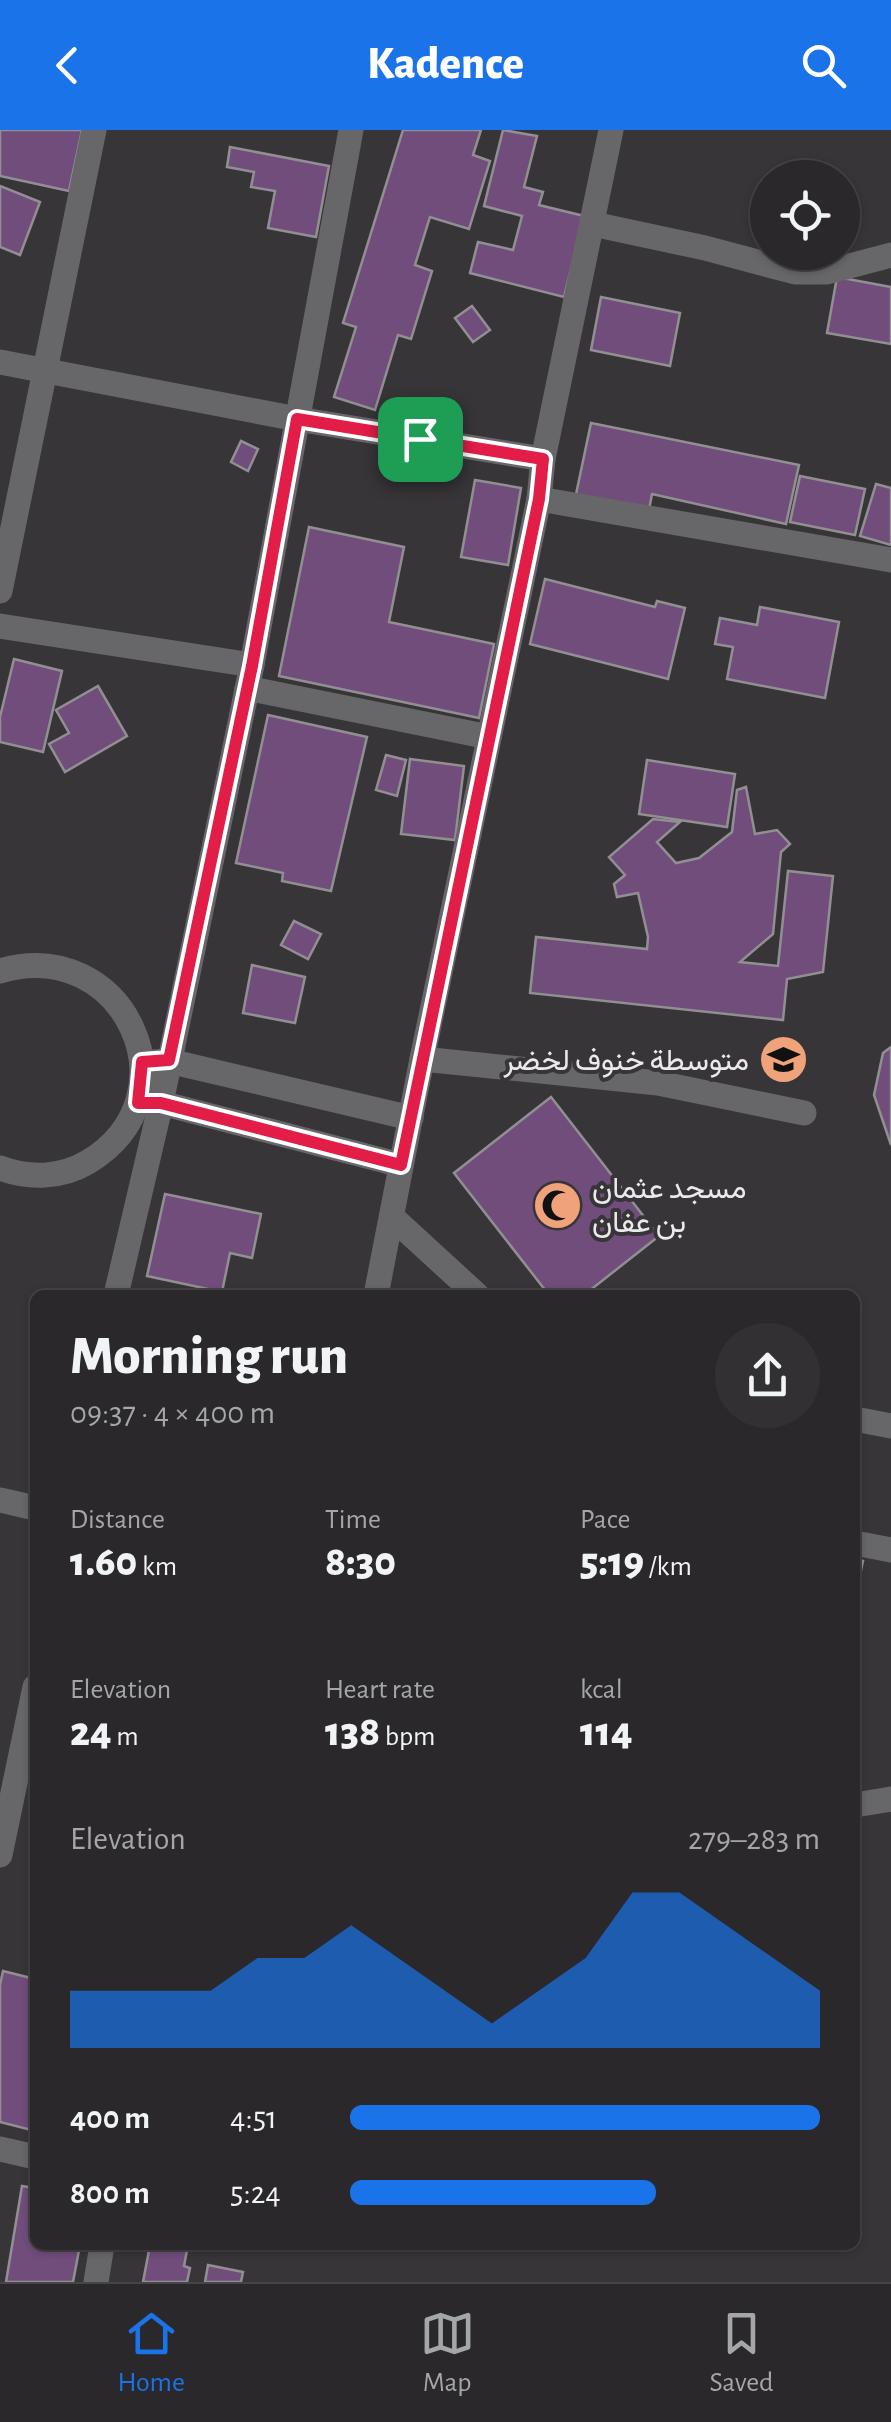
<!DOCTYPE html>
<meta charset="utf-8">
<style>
body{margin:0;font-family:"Alegreya Sans",Vazirmatn,sans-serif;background:#323033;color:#f1f3f6;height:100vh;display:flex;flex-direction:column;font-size:38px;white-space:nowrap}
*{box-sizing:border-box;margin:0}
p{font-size:32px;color:#a5a6a9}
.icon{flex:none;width:55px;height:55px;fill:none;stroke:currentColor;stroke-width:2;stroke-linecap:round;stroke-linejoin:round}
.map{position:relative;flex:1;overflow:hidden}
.drawer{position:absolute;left:30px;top:1160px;width:830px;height:960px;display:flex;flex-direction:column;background:#2a282b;border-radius:15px;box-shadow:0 2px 8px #0004,0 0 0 2px #464447}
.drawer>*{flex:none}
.buttons{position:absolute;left:750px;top:30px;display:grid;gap:20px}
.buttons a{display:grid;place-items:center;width:110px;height:110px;border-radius:50%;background:#2a282b;box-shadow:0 2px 8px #0004,0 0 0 2px #464447;font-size:50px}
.pin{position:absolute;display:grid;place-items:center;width:85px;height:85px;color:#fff;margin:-42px;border-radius:20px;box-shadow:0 5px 15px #0006}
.round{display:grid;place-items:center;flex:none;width:105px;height:105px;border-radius:52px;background:#323033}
.head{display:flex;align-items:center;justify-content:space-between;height:170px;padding:0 40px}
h1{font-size:55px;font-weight:800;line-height:75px}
.stats{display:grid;grid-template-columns:repeat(3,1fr);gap:15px;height:170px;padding:10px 40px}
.stats div{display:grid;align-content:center}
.stats b{font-size:42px;font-weight:800}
.stats small{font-size:28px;font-weight:400}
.stats p{font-size:28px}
.chart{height:280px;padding:20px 40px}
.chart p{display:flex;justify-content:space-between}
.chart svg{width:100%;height:180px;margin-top:10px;fill:#1a73e8;opacity:.7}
ul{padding:0 40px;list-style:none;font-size:32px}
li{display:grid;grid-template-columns:160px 120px 1fr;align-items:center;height:75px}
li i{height:25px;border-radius:12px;background:#1a73e8}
header{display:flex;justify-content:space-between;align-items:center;height:130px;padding:0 40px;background:#1a73e8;color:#fff;font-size:45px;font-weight:800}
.tab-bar{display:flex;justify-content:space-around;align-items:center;height:140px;border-top:2px solid #464447;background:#2a282b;font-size:28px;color:#a5a6a9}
.tab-bar a{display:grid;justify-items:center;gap:5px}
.tab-bar .on{color:#1a73e8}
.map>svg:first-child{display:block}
.building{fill:#704d7b;stroke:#928f93;stroke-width:2.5}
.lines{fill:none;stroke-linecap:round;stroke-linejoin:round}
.minor{stroke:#676769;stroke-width:25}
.route-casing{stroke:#fff;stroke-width:20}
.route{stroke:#e11d48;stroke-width:12}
.labels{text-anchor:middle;stroke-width:8;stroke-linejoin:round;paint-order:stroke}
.poi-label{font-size:30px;fill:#ebe9eb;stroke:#383539;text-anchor:end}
</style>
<header><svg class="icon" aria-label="back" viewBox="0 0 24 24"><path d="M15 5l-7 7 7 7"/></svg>Kadence<svg class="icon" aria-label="search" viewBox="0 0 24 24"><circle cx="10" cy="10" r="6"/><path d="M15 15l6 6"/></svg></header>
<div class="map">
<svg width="891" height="2152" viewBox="0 0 891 2152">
<rect width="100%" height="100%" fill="#383539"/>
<g class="building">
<path d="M 0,0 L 82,0 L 69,61 L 0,46 Z"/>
<path d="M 403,0 L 481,0 L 473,25 L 490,31 L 469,99 L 430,87 L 415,135 L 432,141 L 411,209 L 398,205 L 375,280 L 334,267 L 356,197 L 343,193 Z"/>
<path d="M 503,0 L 537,6 L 524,57 L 543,62 L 539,75 L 584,86 L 564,167 L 470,143 L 478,112 L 513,120 L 522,86 L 484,76 Z"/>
<path d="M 230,17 L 329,36 L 316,107 L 268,98 L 275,61 L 251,57 L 254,42 L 227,37 Z"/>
<path d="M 0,56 L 40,72 L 20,125 L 0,117 Z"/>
<path d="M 837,147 L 891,157 L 891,214 L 827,203 Z"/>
<path d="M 601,167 L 680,183 L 670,236 L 591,220 Z"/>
<path d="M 472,176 L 490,200 L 473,212 L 455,188 Z"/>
<path d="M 591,293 L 799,335 L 786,394 L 652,364 L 648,385 L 575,369 Z"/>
<path d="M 241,311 L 258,319 L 248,341 L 231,332 Z"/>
<path d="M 800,346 L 865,359 L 855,405 L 790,392 Z"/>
<path d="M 475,350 L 521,358 L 508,435 L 461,427 Z"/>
<path d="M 876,354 L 891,358 L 891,415 L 860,406 Z"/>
<path d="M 309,397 L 404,417 L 389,492 L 494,514 L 479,588 L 279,546 Z"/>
<path d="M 545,449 L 655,477 L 657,471 L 685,478 L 668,549 L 530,514 Z"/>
<path d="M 760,477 L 839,492 L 825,568 L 727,549 L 733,517 L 715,514 L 720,488 L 757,495 Z"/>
<path d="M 14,529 L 62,541 L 43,622 L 0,612 L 0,587 Z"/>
<path d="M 98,556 L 127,606 L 65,642 L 49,614 L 69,603 L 56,580 Z"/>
<path d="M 268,585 L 367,607 L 331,761 L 282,751 L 283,743 L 236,733 Z"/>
<path d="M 386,625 L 406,630 L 397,666 L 376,660 Z"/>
<path d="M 410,629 L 464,636 L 455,710 L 401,704 Z"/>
<path d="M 647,630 L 735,644 L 727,697 L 639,684 Z"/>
<path d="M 746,657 L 755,704 L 777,700 L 790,714 L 781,722 L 773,804 L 740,832 L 778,836 L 788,741 L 833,746 L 823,842 L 787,849 L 783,890 L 530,863 L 536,807 L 647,819 L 648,807 L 638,763 L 617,767 L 614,754 L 625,745 L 609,727 L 653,689 L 680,692 L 657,712 L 676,733 L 699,728 L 732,702 L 737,660 Z"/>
<path d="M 294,791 L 321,804 L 308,829 L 281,815 Z"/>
<path d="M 252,835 L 305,847 L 295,893 L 243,883 Z"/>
<path d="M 891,917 L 891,1015 L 874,965 L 883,923 Z"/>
<path d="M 551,967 L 659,1106 L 584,1165 L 549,1165 L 454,1043 Z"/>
<path d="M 165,1064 L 261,1084 L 252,1128 L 230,1123 L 222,1162 L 147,1146 Z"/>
<path d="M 855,1429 L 863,1431 L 855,1469 Z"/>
<path d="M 3,1841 L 35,1849 L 35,2001 L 0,1992 L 0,1855 Z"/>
<path d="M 22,2056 L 35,2058 L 35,2115 L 80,2115 L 73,2152 L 6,2152 Z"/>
<path d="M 150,2115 L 188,2115 L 184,2136 L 190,2138 L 187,2152 L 143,2152 Z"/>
<path d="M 208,2135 L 243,2142 L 241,2152 L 205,2152 Z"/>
</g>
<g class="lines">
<g class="minor">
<path d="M 593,94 L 705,118 L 795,142 L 827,142 L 891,125"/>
<path d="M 0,232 L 297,289 L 543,329 L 611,0"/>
<path d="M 539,369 L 891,430"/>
<path d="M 0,461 L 94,0"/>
<path d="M 0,496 L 252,535"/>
<path d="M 247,558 L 489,607"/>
<path d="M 0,841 C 123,804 199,965 88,1032 C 61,1048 29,1049 0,1038"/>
<path d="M 422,929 L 658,953 L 804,983"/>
<path d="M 153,932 L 169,931 L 411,988"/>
<path d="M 147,973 L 161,973 L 401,1035"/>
<path d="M 393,1088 L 477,1165"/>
<path d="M 116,1165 L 161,973 L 252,535 L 351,0"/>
<path d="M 376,1165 L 422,929 L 539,369 L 543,329"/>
<path d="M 855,1289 L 891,1296"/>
<path d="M 0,1370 L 35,1378"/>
<path d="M 855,1413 L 891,1420"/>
<path d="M 855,1675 L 891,1669"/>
<path d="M 0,1725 L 35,1557"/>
<path d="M 0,2019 L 35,2027"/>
<path d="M 96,2152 L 102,2115"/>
</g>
</g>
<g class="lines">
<defs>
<path id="route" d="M 297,289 L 543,329 L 539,369 L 401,1035 L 161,973 L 138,973 L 142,932 L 169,930 L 252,536 Z"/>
</defs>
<use href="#route" class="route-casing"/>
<use href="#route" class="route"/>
</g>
<defs>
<symbol id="school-disc" viewBox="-11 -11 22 22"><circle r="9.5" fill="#f0a27a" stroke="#383539"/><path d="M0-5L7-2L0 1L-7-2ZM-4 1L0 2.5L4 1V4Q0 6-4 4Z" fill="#111"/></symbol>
<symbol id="mosque-disc" viewBox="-11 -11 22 22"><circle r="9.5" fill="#f0a27a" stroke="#383539"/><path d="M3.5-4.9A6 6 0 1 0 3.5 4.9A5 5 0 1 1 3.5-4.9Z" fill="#111"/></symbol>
</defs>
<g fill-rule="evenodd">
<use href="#school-disc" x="756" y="902" width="55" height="55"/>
<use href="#mosque-disc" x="530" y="1048" width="55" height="55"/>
</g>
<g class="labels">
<g class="poi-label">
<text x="749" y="940">متوسطة خنوف لخضر</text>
<text x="592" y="1068" text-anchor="start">مسجد عثمان<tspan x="592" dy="34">بن عفان</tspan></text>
</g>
</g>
</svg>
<div class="buttons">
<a><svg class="icon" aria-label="locate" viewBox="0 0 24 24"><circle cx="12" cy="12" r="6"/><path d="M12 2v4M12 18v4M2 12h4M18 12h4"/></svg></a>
</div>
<div class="pin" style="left:420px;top:309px;background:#1e9e55"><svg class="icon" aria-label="arrive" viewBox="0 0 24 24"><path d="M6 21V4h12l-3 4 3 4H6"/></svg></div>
<section class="drawer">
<div class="head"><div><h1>Morning run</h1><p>09:37 · 4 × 400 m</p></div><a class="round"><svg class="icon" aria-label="share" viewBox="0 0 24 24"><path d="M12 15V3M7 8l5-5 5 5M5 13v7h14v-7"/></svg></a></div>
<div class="stats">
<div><p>Distance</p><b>1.60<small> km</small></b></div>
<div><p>Time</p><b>8:30</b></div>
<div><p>Pace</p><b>5:19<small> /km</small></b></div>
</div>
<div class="stats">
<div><p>Elevation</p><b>24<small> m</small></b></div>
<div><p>Heart rate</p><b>138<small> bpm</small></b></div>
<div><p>kcal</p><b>114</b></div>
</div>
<div class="chart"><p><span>Elevation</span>279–283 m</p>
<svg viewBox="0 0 160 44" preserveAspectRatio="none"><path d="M0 44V30L10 30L20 30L30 30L40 22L50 22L60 14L70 22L80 30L90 38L100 30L110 22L120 6L130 6L140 14L150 22L160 30V44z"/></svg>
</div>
<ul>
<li><b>400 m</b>4:51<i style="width:100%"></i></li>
<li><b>800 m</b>5:24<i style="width:65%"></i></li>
</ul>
</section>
</div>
<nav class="tab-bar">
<a class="on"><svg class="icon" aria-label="home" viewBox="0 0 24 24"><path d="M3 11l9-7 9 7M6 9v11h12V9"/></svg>Home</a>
<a><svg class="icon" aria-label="map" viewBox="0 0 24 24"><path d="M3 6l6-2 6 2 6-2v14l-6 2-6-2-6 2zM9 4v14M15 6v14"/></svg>Map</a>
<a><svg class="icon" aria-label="saved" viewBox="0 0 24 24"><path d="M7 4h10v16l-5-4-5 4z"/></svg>Saved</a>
</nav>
